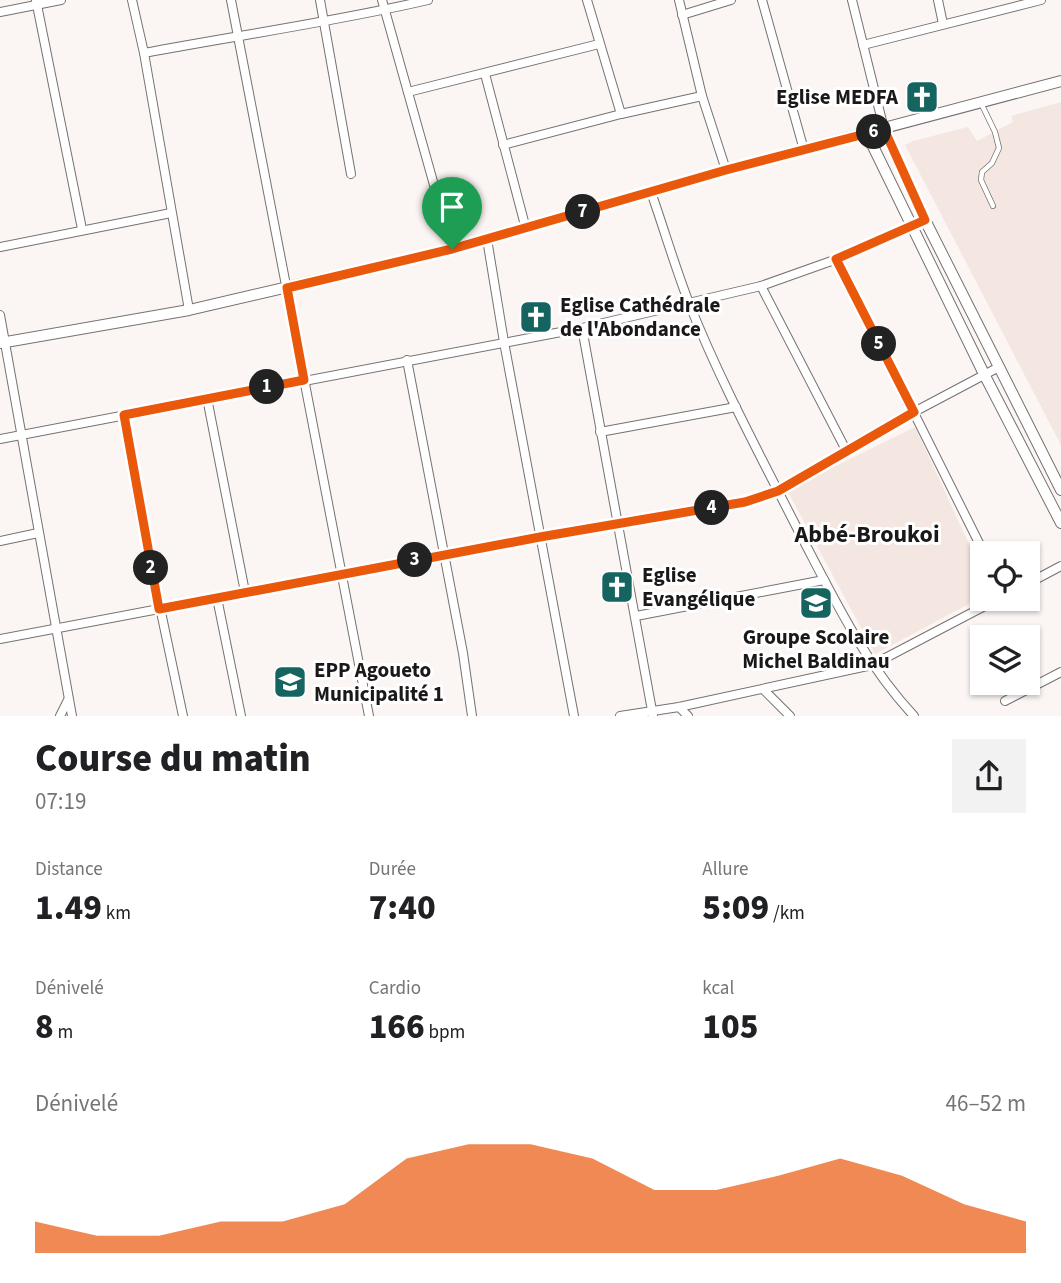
<!DOCTYPE html>
<html lang="fr">
<meta charset="utf-8">
<style>
body{margin:0;font-family:"Source Sans 3",sans-serif;background:#f2f2f2;color:#202124;height:100vh;display:flex;flex-direction:column;font-size:26px;white-space:nowrap}
*{box-sizing:border-box;margin:0}
p{font-size:23px;color:#757577}
.icon{flex:none;width:38px;height:38px;fill:none;stroke:currentColor;stroke-width:2;stroke-linecap:round;stroke-linejoin:round}
.map{position:relative;height:716px;overflow:hidden}
.side{display:flex;flex-direction:column;background:#fff;flex:1}
.side>*{flex:none}
.controls{position:absolute;left:970px;top:541px;display:grid;gap:14px}
.controls a{display:grid;place-items:center;width:70px;height:70px;border-radius:0px;background:#fff;box-shadow:0 2px 5px #0004;font-size:35px}
.pin{position:absolute;display:grid;place-items:center;width:60px;height:60px;color:#fff;margin:-72px -30px;border-radius:50% 50% 50% 0;rotate:-45deg;box-shadow:0 0 7px #0007}
.pin .icon{rotate:45deg}
.km{position:absolute;width:35px;height:35px;margin:-18px;border-radius:50%;background:#222;color:#fff;font-size:19px;line-height:35px;text-align:center}
.round{display:grid;place-items:center;flex:none;width:74px;height:74px;border-radius:0px;background:#f2f2f2}
.head{display:flex;align-items:center;justify-content:space-between;height:119px;padding:0 35px}
h1{font-size:38px;font-weight:800;line-height:52px}
.figures{display:grid;grid-template-columns:repeat(3,1fr);gap:10px;height:119px;padding:7px 35px}
.figures div{display:grid;align-content:center}
.figures b{font-size:35px;font-weight:800}
.figures small{font-size:19px;font-weight:400}
.figures p{font-size:19px}
.chart{height:196px;padding:14px 35px}
.chart p{display:flex;justify-content:space-between}
.chart svg{width:100%;height:126px;margin-top:7px;fill:#ea580c;opacity:.7}
.map>svg:first-child{display:block}
.built{fill:#f4e6e1}
.lines{fill:none;stroke-linecap:round;stroke-linejoin:round}
.service-casing{stroke:#777170;stroke-width:6}
.minor-casing{stroke:#777170;stroke-width:10}
.tertiary-casing{stroke:#777170;stroke-width:12}
.service{stroke:#fff;stroke-width:4.5}
.minor{stroke:#fff;stroke-width:8}
.tertiary{stroke:#fff;stroke-width:10}
.route-casing{stroke:#fff;stroke-width:14}
.route{stroke:#ea580c;stroke-width:9}
.labels{text-anchor:middle;stroke-width:6;stroke-linejoin:round;paint-order:stroke}
.poi-label{font-size:21px;font-weight:bold;fill:#1a1818;stroke:#fff;text-anchor:start}
.quarter-label{font-size:24px;font-weight:bold;fill:#1a1818;stroke:#fff}
</style>
<div class="map">
<svg width="1061" height="716" viewBox="0 0 1061 716">
<rect width="100%" height="100%" fill="#fbf5f3"/>
<g class="built">
<path d="M 1061,102 L 1061,445 L 905,145 L 913,141 L 968,127 L 977,141 L 1013,122 L 1011,116 Z"/>
<path d="M 915,427 L 982,572 L 982,597 L 875,654 L 787,490 Z"/>
</g>
<g class="lines">
<defs>
<path id="service" d="M 981,103 L 995,132 L 999,148 L 992,163 L 982,172 L 981,180 L 993,206"/>
<g id="minor">
<path d="M 36,0 L 82,229"/>
<path d="M 132,0 L 144,53 L 189,310"/>
<path d="M 231,0 L 369,716"/>
<path d="M 320,0 L 351,174"/>
<path d="M 382,0 L 452,249"/>
<path d="M 587,0 L 621,114"/>
<path d="M 679,0 L 702,96 L 726,170"/>
<path d="M 762,0 L 804,150"/>
<path d="M 852,0 L 884,129"/>
<path d="M 938,0 L 943,24"/>
<path d="M 0,12 L 61,0"/>
<path d="M 682,15 L 731,0"/>
<path d="M 863,45 L 1041,0"/>
<path d="M 144,53 C 239,35 334,22 428,0"/>
<path d="M 485,74 L 526,229"/>
<path d="M 408,92 L 599,44"/>
<path d="M 503,145 L 621,114 L 702,96"/>
<path d="M 651,192 C 664,229 675,267 689,303 C 720,381 761,457 799,532 C 833,596 864,663 914,716"/>
<path d="M 487,239 L 504,342 L 574,716"/>
<path d="M 0,247 L 171,213"/>
<path d="M 837,259 L 984,553"/>
<path d="M 761,286 L 847,452"/>
<path d="M 0,315 L 72,716"/>
<path d="M 582,328 L 653,716"/>
<path d="M 407,360 L 463,653 L 472,716"/>
<path d="M 207,398 L 245,592"/>
<path d="M 124,415 L 139,508 L 183,716"/>
<path d="M 600,432 L 736,407"/>
<path d="M 0,439 L 582,328 L 761,286 L 837,259 L 925,220"/>
<path d="M 0,541 L 38,533"/>
<path d="M 1027,584 L 1061,566"/>
<path d="M 217,598 L 241,716"/>
<path d="M 636,616 L 824,580"/>
<path d="M 0,639 L 540,537 L 745,502 L 778,491 L 914,412 L 999,367"/>
<path d="M 763,689 L 790,716"/>
<path d="M 1005,701 L 1061,672"/>
<path d="M 679,707 L 688,716"/>
<path d="M 60,716 L 68,700"/>
<path d="M 620,716 L 679,707 L 872,665 L 1000,598"/>
</g>
<g id="tertiary">
<path d="M 884,129 L 925,220 L 1061,490"/>
<path d="M 867,134 L 984,374 L 1061,523"/>
<path d="M 0,343 L 189,310 L 452,249 L 726,170 L 1061,81"/>
</g>
</defs>
<use href="#service" class="service-casing"/>
<use href="#minor" class="minor-casing"/>
<use href="#tertiary" class="tertiary-casing"/>
<use href="#service" class="service"/>
<use href="#minor" class="minor"/>
<use href="#tertiary" class="tertiary"/>
</g>
<g class="lines">
<defs>
<path id="route" d="M 884,129 L 925,220 L 836,259 L 914,412 L 778,491 L 745,502 L 540,537 L 159,609 L 124,415 L 304,380 L 287,288 L 452,249 L 726,170 Z"/>
</defs>
<use href="#route" class="route-casing"/>
<use href="#route" class="route"/>
</g>
<defs>
<symbol id="church-square" viewBox="-11 -11 22 22"><rect x="-9" y="-9" width="18" height="18" rx="4" fill="#156460" stroke="#fff"/><path d="M-1.2-6h2.4v3.5h3.3v2.4h-3.3V6h-2.4V-.1h-3.3v-2.4h3.3Z" fill="#fff"/></symbol>
<symbol id="school-square" viewBox="-11 -11 22 22"><rect x="-9" y="-9" width="18" height="18" rx="4" fill="#156460" stroke="#fff"/><path d="M0-5L7-2L0 1L-7-2ZM-4 1L0 2.5L4 1V4Q0 6-4 4Z" fill="#fff"/></symbol>
</defs>
<g fill-rule="evenodd">
<use href="#church-square" x="903" y="78" width="38" height="38"/>
<use href="#church-square" x="517" y="298" width="38" height="38"/>
<use href="#church-square" x="598" y="568" width="38" height="38"/>
<use href="#school-square" x="797" y="584" width="38" height="38"/>
<use href="#school-square" x="271" y="663" width="38" height="38"/>
</g>
<g class="labels">
<g class="poi-label">
<text x="898" y="104" text-anchor="end">Eglise MEDFA</text>
<text x="560" y="312">Eglise Cathédrale<tspan x="560" dy="24">de l'Abondance</tspan></text>
<text x="642" y="582">Eglise<tspan x="642" dy="24">Evangélique</tspan></text>
<text x="816" y="644" text-anchor="middle">Groupe Scolaire<tspan x="816" dy="24">Michel Baldinau</tspan></text>
<text x="314" y="677">EPP Agoueto<tspan x="314" dy="24">Municipalité 1</tspan></text>
</g>
<g class="quarter-label">
<text x="867" y="542">Abbé-Broukoi</text>
</g>
</g>
</svg>
<div class="controls">
<a><svg class="icon" aria-label="locate" viewBox="0 0 24 24"><circle cx="12" cy="12" r="6"/><path d="M12 2v4M12 18v4M2 12h4M18 12h4"/></svg></a>
<a><svg class="icon" aria-label="layers" viewBox="0 0 24 24"><path d="M12 4l9 5-9 5-9-5zM3 14l9 5 9-5"/></svg></a>
</div>
<div class="pin" style="left:452px;top:249px;background:#1e9e55"><svg class="icon" aria-label="arrive" viewBox="0 0 24 24"><path d="M6 21V4h12l-3 4 3 4H6"/></svg></div>
<b class="km" style="left:267px;top:387px">1</b>
<b class="km" style="left:151px;top:568px">2</b>
<b class="km" style="left:415px;top:560px">3</b>
<b class="km" style="left:712px;top:508px">4</b>
<b class="km" style="left:879px;top:344px">5</b>
<b class="km" style="left:874px;top:132px">6</b>
<b class="km" style="left:583px;top:212px">7</b>
</div>
<section class="side">
<div class="head"><div><h1>Course du matin</h1><p>07:19</p></div><a class="round"><svg class="icon" aria-label="share" viewBox="0 0 24 24"><path d="M12 15V3M7 8l5-5 5 5M5 13v7h14v-7"/></svg></a></div>
<div class="figures">
<div><p>Distance</p><b>1.49<small> km</small></b></div>
<div><p>Durée</p><b>7:40</b></div>
<div><p>Allure</p><b>5:09<small> /km</small></b></div>
</div>
<div class="figures">
<div><p>Dénivelé</p><b>8<small> m</small></b></div>
<div><p>Cardio</p><b>166<small> bpm</small></b></div>
<div><p>kcal</p><b>105</b></div>
</div>
<div class="chart"><p><span>Dénivelé</span>46–52 m</p>
<svg viewBox="0 0 160 44" preserveAspectRatio="none"><path d="M0 44V33L10 38L20 38L30 33L40 33L50 27L60 11L70 6L80 6L90 11L100 22L110 22L120 17L130 11L140 17L150 27L160 33V44z"/></svg>
</div>
</section>
